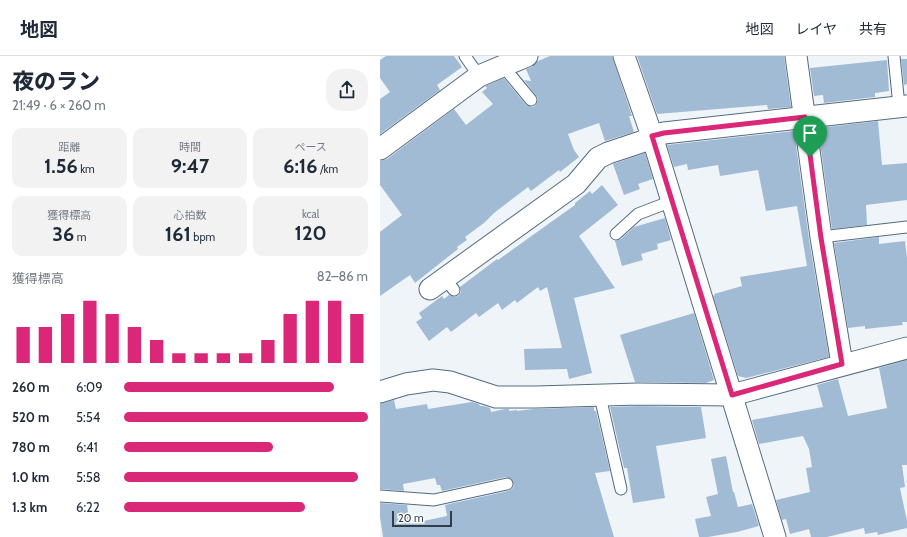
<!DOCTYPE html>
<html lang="ja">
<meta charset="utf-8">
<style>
body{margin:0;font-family:Cabin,"Noto Sans JP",sans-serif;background:#f2f2f3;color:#1f2937;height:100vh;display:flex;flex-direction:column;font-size:15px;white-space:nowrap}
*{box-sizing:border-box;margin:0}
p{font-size:13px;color:#747a83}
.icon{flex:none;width:22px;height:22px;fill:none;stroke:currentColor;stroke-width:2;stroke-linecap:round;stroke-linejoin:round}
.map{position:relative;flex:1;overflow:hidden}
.drawer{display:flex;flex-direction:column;background:#fff;width:380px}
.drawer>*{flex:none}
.scale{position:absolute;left:12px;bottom:10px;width:60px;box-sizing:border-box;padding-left:4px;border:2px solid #323d47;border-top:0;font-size:11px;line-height:14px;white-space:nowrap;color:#323d47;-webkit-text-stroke:3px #fff;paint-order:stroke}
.pin{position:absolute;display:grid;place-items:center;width:34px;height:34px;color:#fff;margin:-41px -17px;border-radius:50% 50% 50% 0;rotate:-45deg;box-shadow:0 0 4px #0007}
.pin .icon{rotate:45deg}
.round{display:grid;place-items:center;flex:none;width:42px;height:42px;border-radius:16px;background:#f2f2f3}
.summary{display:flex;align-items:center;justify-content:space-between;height:68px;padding:0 12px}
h1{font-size:22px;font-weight:800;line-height:30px}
.figures{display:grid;grid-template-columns:repeat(3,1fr);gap:6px;height:68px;padding:4px 12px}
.figures div{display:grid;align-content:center;border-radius:10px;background:#f2f2f3;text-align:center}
.figures b{font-size:20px;font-weight:800}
.figures small{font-size:11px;font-weight:400}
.figures p{font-size:11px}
.chart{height:112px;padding:8px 12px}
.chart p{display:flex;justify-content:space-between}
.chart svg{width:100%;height:72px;margin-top:4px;stroke:#db2777;stroke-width:6}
ul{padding:0 12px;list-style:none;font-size:13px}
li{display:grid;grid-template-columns:64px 48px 1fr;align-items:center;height:30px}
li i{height:10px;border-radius:5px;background:#db2777}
header{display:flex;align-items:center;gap:24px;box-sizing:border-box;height:56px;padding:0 20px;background:#fff;border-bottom:1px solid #e0e1e3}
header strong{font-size:19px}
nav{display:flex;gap:22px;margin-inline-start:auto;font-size:14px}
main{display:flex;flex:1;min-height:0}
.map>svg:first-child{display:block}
.building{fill:#a2bbd4}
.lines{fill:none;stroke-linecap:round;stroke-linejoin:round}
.service-casing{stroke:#536b81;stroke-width:13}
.minor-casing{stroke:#536b81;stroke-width:23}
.service{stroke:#fff;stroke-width:11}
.minor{stroke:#fff;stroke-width:21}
.route-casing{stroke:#fff;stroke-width:8}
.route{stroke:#db2777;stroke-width:5}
</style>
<header>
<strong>地図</strong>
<nav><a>地図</a><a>レイヤ</a><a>共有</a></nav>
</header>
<main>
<section class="drawer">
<div class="summary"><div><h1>夜のラン</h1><p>21:49 · 6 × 260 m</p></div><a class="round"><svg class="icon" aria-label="share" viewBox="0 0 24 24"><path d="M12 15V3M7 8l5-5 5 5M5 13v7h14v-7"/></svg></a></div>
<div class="figures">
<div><p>距離</p><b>1.56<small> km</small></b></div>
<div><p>時間</p><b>9:47</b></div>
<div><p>ペース</p><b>6:16<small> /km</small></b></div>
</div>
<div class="figures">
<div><p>獲得標高</p><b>36<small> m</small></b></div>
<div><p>心拍数</p><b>161<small> bpm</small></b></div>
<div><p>kcal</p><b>120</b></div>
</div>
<div class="chart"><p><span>獲得標高</span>82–86 m</p>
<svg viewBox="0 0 160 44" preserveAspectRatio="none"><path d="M5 44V22M15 44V22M25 44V14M35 44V6M45 44V14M55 44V22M65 44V30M75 44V38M85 44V38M95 44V38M105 44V38M115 44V30M125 44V14M135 44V6M145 44V6M155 44V14"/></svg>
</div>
<ul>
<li><b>260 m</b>6:09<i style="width:86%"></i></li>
<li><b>520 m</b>5:54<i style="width:100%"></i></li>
<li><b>780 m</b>6:41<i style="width:61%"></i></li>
<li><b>1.0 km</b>5:58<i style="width:96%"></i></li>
<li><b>1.3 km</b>6:22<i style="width:74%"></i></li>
</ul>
</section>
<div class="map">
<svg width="527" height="481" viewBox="0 0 527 481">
<rect width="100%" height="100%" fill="#eff4f9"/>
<g class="building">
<path d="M 6,0 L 74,0 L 82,11 L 57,29 L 60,34 L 0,78 L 0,43 L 10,36 L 0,22 L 0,4 Z"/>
<path d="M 170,0 L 232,0 L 252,60 L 249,60 L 254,76 L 225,85 L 219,67 L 188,78 L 194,94 L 199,101 L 180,116 L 179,114 L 151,135 L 148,131 L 114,157 L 104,167 L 85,181 L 87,184 L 77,191 L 78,193 L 35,227 L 30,219 L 0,240 L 0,176 L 22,159 L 0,129 L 0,105 L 7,103 L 74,53 L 86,69 L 113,48 L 102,36 L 107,32 L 105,30 L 124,22 L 146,49 L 152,51 L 155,50 L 157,47 L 158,42 L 144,24 L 151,25 L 146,13 L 152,11 L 158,5 Z"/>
<path d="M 257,0 L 404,0 L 411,51 L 388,53 L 387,49 L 277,58 Z"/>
<path d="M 521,3 L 527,3 L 527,28 L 524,29 Z"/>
<path d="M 507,4 L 509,35 L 495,37 L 495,41 L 444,47 L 443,39 L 434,40 L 430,12 Z"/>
<path d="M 498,65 L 502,109 L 527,107 L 527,144 L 486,149 L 487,169 L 452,173 L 438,72 Z"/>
<path d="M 414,75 L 429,183 L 449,301 L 366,322 L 358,320 L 333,240 L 335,239 L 334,238 L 362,230 L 360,221 L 427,210 L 417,150 L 386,155 L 378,114 L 340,120 L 338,109 L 308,114 L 307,108 L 294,111 L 287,89 Z"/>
<path d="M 265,97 L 273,123 L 258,128 L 260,133 L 244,139 L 233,108 Z"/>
<path d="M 222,129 L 238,149 L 199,180 L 235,232 L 194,242 L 212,317 L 189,323 L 187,313 L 145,314 L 144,293 L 182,292 L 167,231 L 160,235 L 158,231 L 137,247 L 135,244 L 122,254 L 118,247 L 99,261 L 96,257 L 71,276 L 67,271 L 49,285 L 36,266 L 42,262 L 39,257 L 62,240 L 64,243 L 69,239 L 75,241 L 78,240 L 81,236 L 80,231 L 117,203 L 118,204 L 195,149 L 195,147 L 210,135 L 212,138 Z"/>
<path d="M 285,162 L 291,184 L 277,188 L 278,193 L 261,198 L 263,204 L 242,210 L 235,185 L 241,183 L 254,171 Z"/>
<path d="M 499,181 L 499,188 L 525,185 L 527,202 L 527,266 L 522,266 L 523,269 L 485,273 L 485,270 L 468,272 L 454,187 Z"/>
<path d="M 314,257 L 334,324 L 326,327 L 255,326 L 240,279 Z"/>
<path d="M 527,304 L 527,409 L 522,409 L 525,431 L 520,432 L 527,465 L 527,472 L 498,479 L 497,476 L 485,478 L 484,472 L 447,481 L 431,481 L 429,473 L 410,478 L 406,463 L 402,464 L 396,444 L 430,436 L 426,412 L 432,411 L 429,393 L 423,380 L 379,388 L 372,364 L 443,351 L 437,329 L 458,323 L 468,360 L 507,352 L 499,312 Z"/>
<path d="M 14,344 L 16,353 L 47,348 L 48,353 L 92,346 L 99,348 L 100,350 L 104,350 L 110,352 L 111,356 L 125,353 L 129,353 L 129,355 L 137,354 L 137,355 L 153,353 L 214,351 L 214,355 L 216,355 L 230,415 L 215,417 L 234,481 L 3,481 L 0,461 L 0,447 L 27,449 L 30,468 L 67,460 L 65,449 L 128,435 L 132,433 L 134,430 L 132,424 L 126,421 L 62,435 L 60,429 L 57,429 L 55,422 L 23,428 L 24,435 L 0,433 L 0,348 Z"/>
<path d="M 258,350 L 321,351 L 326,382 L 276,390 L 285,442 L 253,447 L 247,412 L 244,412 L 230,351 Z"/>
<path d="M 346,400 L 353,436 L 354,436 L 358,451 L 372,448 L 379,470 L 357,476 L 328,481 L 319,481 L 315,463 L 331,460 L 326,441 L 338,438 L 331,403 Z"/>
</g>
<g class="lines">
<defs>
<g id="service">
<path d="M 85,0 L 99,20"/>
<path d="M 514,0 L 519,50"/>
<path d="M 123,10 L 151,44"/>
<path d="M 236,178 L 258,158 L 292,145"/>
<path d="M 441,181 L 527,171"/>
<path d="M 64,222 L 74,234"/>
<path d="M 220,340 L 241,433"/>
<path d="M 0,440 L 54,444 L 127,428"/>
</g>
<g id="minor">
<path d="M 244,0 L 272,80 L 395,481"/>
<path d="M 416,0 L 441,181 L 462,308"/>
<path d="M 0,93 L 99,20 L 147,0"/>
<path d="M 50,233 L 196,128 L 218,102 L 228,97 L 261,86 L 272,80 L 284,77 L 527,50"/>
<path d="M 0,336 L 26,328 L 53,324 L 70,326 L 116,341 L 157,341 L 258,338 L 352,339 L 527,292"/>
</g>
</defs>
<use href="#service" class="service-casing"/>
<use href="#minor" class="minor-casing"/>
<use href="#service" class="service"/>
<use href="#minor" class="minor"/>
</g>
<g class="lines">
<defs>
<path id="route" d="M 425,61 L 441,182 L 462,308 L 352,339 L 272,80 L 284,77 Z"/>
</defs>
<use href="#route" class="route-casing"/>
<use href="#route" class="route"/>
</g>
</svg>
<div class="scale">20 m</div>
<div class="pin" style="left:430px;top:101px;background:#1e9e55"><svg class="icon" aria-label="arrive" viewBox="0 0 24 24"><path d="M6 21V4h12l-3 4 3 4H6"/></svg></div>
</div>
</main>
